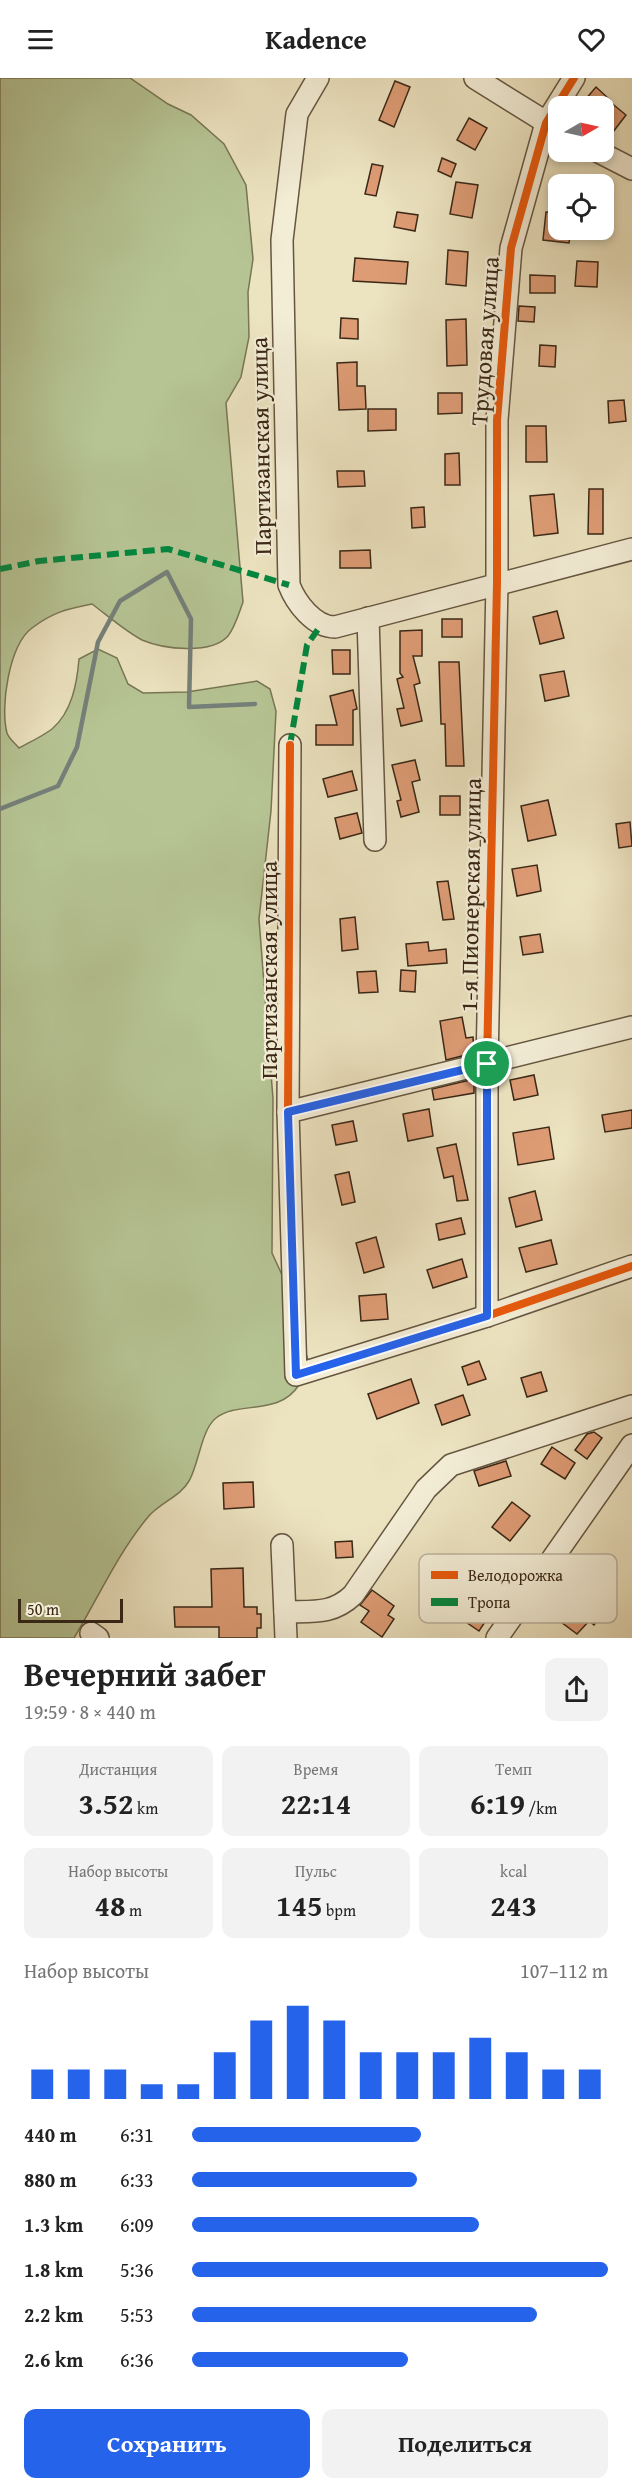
<!DOCTYPE html>
<html lang="ru">
<meta charset="utf-8">
<style>
body{margin:0;font-family:"Gentium Book Plus",serif;background:#f2f2f2;color:#222;height:100vh;display:flex;flex-direction:column;font-size:22px;white-space:nowrap}
*{box-sizing:border-box;margin:0}
p{font-size:20px;color:#767676}
.icon{flex:none;width:33px;height:33px;fill:none;stroke:currentColor;stroke-width:2;stroke-linecap:round;stroke-linejoin:round}
.map{position:relative;height:1560px;overflow:hidden}
.drawer{display:flex;flex-direction:column;background:#fff;flex:1}
.drawer>*{flex:none}
.needle{width:39px;rotate:81deg}
.tools{position:absolute;left:548px;top:18px;display:grid;gap:12px}
.tools a{display:grid;place-items:center;width:66px;height:66px;border-radius:12px;background:#fff;box-shadow:0 3px 9px #0003;font-size:30px}
.scale{position:absolute;left:18px;bottom:15px;width:105px;box-sizing:border-box;padding-left:6px;border:3px solid #3a2716;border-top:0;font-size:16px;line-height:21px;white-space:nowrap;color:#3a2716;-webkit-text-stroke:4px #f3edd6;paint-order:stroke}
.pin{position:absolute;display:grid;place-items:center;width:51px;height:51px;color:#fff;margin:-26px;border:3px solid #fff;border-radius:50%;box-shadow:0 2px 6px #0007}
.round{display:grid;place-items:center;flex:none;width:63px;height:63px;border-radius:12px;background:#f2f2f2}
.headline{display:flex;align-items:center;justify-content:space-between;height:102px;padding:0 24px}
h1{font-size:33px;font-weight:700;line-height:45px}
.metrics{display:grid;grid-template-columns:repeat(3,1fr);gap:9px;height:102px;padding:6px 24px}
.metrics div{display:grid;align-content:center;border-radius:12px;background:#f2f2f2;text-align:center}
.metrics b{font-size:30px;font-weight:700}
.metrics small{font-size:16px;font-weight:400}
.metrics p{font-size:16px}
.chart{height:168px;padding:12px 24px}
.chart p{display:flex;justify-content:space-between}
.chart svg{width:100%;height:108px;margin-top:6px;stroke:#2563eb;stroke-width:6}
.action{display:flex;gap:12px;margin-top:auto;padding:12px 24px}
.action a{flex:1;height:69px;border-radius:12px;background:#2563eb;color:#fff;font-size:24px;font-weight:700;line-height:69px;text-align:center}
.action a+a{background:#f2f2f2;color:#222}
ul{padding:0 24px;list-style:none;font-size:20px}
li{display:grid;grid-template-columns:96px 72px 1fr;align-items:center;height:45px}
li i{height:15px;border-radius:8px;background:#2563eb}
header{display:flex;justify-content:space-between;align-items:center;height:78px;padding:0 24px;background:#fff;font-size:27px;font-weight:700}
.map>svg:first-child{display:block}
.green{fill:#b6c494;stroke:#787655;stroke-width:1.5}
.lines{fill:none;stroke-linecap:round;stroke-linejoin:round}
.stream{stroke:#75807a;stroke-width:4.5}
.building{fill:#de9c75;stroke:#3a2716;stroke-width:1.5}
.minor-casing{stroke:#665640;stroke-width:24}
.minor{stroke:#f3edd6;stroke-width:21}
.quiet{stroke:#00873e;stroke-width:6;stroke-dasharray:12 6;stroke-linecap:butt}
.cycleway-casing{stroke:#f3edd6;stroke-width:11}
.cycleway{stroke:#e8590c;stroke-width:8}
.route-casing{stroke:#fff;stroke-width:12}
.route{stroke:#2563eb;stroke-width:8}
.labels{text-anchor:middle;stroke-width:4.5;stroke-linejoin:round;paint-order:stroke}
.street-label{font-size:24px;fill:#3a2716;stroke:#f3edd6}
.key{fill:#f3edd6;stroke:#bcb29c;stroke-width:1.5}
.key-label{font-size:16px;fill:#3a2716}
</style>
<header><svg class="icon" aria-label="menu" viewBox="0 0 24 24"><path d="M4 6h16M4 12h16M4 18h16"/></svg>Kadence<svg class="icon" aria-label="heart" viewBox="0 0 24 24"><path d="M12 20l-8-8c-3-5 5-10 8-4 3-6 11-1 8 4z"/></svg></header>
<div class="map">
<svg width="632" height="1560" viewBox="0 0 632 1560">
<rect width="100%" height="100%" fill="#ece3c0"/>
<filter id="stains"><feTurbulence type="fractalNoise" baseFrequency=".00333" numOctaves="4"/><feColorMatrix values="0 0 0 0 .2 0 0 0 0 .09 0 0 0 0 .02 0 0 0 .5 -.17"/></filter>
<radialGradient id="worn" r=".72"><stop offset=".6" stop-color="#630" stop-opacity="0"/><stop offset="1" stop-color="#630" stop-opacity=".3"/></radialGradient>
<path class="green" d="M 0,0 L 130,0 L 168,26 L 191,37 L 224,66 L 246,107 L 253,181 L 248,214 L 249,259 L 241,299 L 226,325 L 243,524 C 239,535 235,549 228,558 C 211,577 163,571 142,562 C 125,553 108,538 92,526 C 67,531 53,534 32,550 C 9,567 0,629 7,655 C 9,661 15,665 19,670 C 30,664 43,658 52,651 C 72,634 77,605 79,581 L 98,571 L 117,580 L 128,606 L 143,615 L 187,614 L 257,603 L 270,611 L 276,633 L 271,733 L 259,841 L 273,1021 L 272,1175 L 283,1199 L 308,1282 C 307,1293 305,1298 299,1307 C 278,1339 239,1322 216,1340 C 201,1352 199,1386 189,1403 C 180,1419 159,1425 148,1439 C 118,1475 98,1520 74,1560 L 0,1560 Z"/>
<g class="lines">
<path class="stream" d="M 0,731 L 58,708 L 77,669 L 98,564 L 120,523 L 167,494 L 191,541 L 189,629 L 255,626"/>
</g>
<g class="building">
<path d="M 395,3 L 410,9 L 394,49 L 379,42 Z"/>
<path d="M 596,9 L 610,22 L 609,23 L 626,37 L 606,63 L 603,62 L 603,28 L 592,28 L 585,22 Z"/>
<path d="M 469,40 L 487,50 L 475,72 L 457,62 Z"/>
<path d="M 442,80 L 456,86 L 451,99 L 438,93 Z"/>
<path d="M 372,86 L 383,88 L 376,118 L 365,116 Z"/>
<path d="M 456,104 L 478,107 L 472,140 L 450,136 Z"/>
<path d="M 397,134 L 418,137 L 415,153 L 394,149 Z"/>
<path d="M 546,134 L 558,135 L 558,152 L 571,152 L 569,165 L 543,162 Z"/>
<path d="M 448,172 L 468,174 L 466,208 L 446,206 Z"/>
<path d="M 355,180 L 408,184 L 406,206 L 353,203 Z"/>
<path d="M 577,183 L 598,184 L 597,209 L 575,208 Z"/>
<path d="M 530,197 L 555,198 L 555,215 L 530,215 Z"/>
<path d="M 519,228 L 535,229 L 534,244 L 518,243 Z"/>
<path d="M 341,240 L 358,241 L 358,261 L 340,260 Z"/>
<path d="M 466,241 L 467,287 L 447,288 L 446,242 Z"/>
<path d="M 540,267 L 556,268 L 555,289 L 539,288 Z"/>
<path d="M 357,284 L 357,308 L 365,308 L 366,331 L 339,332 L 337,285 Z"/>
<path d="M 438,315 L 462,315 L 462,335 L 438,336 Z"/>
<path d="M 624,322 L 626,343 L 609,345 L 608,323 Z"/>
<path d="M 368,331 L 396,331 L 396,352 L 368,353 Z"/>
<path d="M 526,348 L 546,348 L 547,384 L 526,384 Z"/>
<path d="M 459,375 L 460,407 L 445,407 L 445,376 Z"/>
<path d="M 337,393 L 364,393 L 365,408 L 338,409 Z"/>
<path d="M 589,411 L 603,411 L 603,456 L 588,456 Z"/>
<path d="M 554,416 L 558,455 L 534,458 L 530,418 Z"/>
<path d="M 424,429 L 425,449 L 412,450 L 411,430 Z"/>
<path d="M 370,472 L 371,490 L 340,490 L 340,473 Z"/>
<path d="M 557,533 L 564,560 L 540,566 L 533,539 Z"/>
<rect x="442" y="541" width="20" height="18"/>
<path d="M 422,552 L 422,578 L 413,578 L 420,605 L 414,607 L 422,643 L 401,648 L 397,631 L 404,630 L 397,601 L 403,599 L 400,595 L 400,553 Z"/>
<path d="M 332,572 L 350,572 L 350,596 L 333,596 Z"/>
<path d="M 439,584 L 459,584 L 464,688 L 446,688 L 445,646 L 441,646 Z"/>
<path d="M 564,593 L 569,618 L 545,623 L 540,597 Z"/>
<path d="M 353,612 L 357,631 L 353,632 L 353,667 L 316,667 L 316,647 L 337,647 L 330,618 Z"/>
<path d="M 415,682 L 420,702 L 412,704 L 419,734 L 401,739 L 397,723 L 401,722 L 392,687 Z"/>
<path d="M 352,693 L 357,712 L 328,719 L 323,701 Z"/>
<rect x="440" y="718" width="20" height="19"/>
<path d="M 548,722 L 556,757 L 528,763 L 521,728 Z"/>
<path d="M 357,735 L 362,755 L 340,761 L 335,740 Z"/>
<path d="M 630,744 L 632,768 L 619,770 L 616,746 Z"/>
<path d="M 537,787 L 541,813 L 517,818 L 512,791 Z"/>
<path d="M 448,803 L 454,841 L 443,842 L 437,804 Z"/>
<path d="M 355,839 L 358,871 L 342,873 L 340,841 Z"/>
<path d="M 540,856 L 543,874 L 523,877 L 520,859 Z"/>
<path d="M 428,864 L 429,873 L 446,871 L 447,885 L 408,888 L 406,866 Z"/>
<path d="M 401,892 L 416,893 L 415,914 L 400,913 Z"/>
<path d="M 376,893 L 378,914 L 359,915 L 357,894 Z"/>
<path d="M 462,939 L 466,960 L 473,959 L 474,975 L 446,982 L 440,943 Z"/>
<path d="M 534,997 L 538,1017 L 514,1022 L 510,1002 Z"/>
<path d="M 474,1001 L 474,1015 L 434,1022 L 432,1011 Z"/>
<path d="M 429,1031 L 433,1058 L 408,1063 L 403,1036 Z"/>
<path d="M 632,1032 L 632,1050 L 605,1054 L 602,1037 Z"/>
<path d="M 353,1043 L 357,1063 L 336,1067 L 332,1047 Z"/>
<path d="M 549,1049 L 554,1081 L 518,1087 L 513,1055 Z"/>
<path d="M 456,1066 L 468,1122 L 457,1123 L 453,1098 L 444,1100 L 437,1070 Z"/>
<path d="M 349,1094 L 355,1124 L 342,1127 L 335,1097 Z"/>
<path d="M 535,1113 L 542,1142 L 516,1149 L 509,1120 Z"/>
<path d="M 461,1140 L 465,1156 L 439,1162 L 436,1146 Z"/>
<path d="M 376,1159 L 384,1189 L 364,1195 L 356,1165 Z"/>
<path d="M 551,1162 L 557,1186 L 526,1194 L 519,1170 Z"/>
<path d="M 462,1181 L 467,1199 L 433,1210 L 427,1192 Z"/>
<path d="M 386,1216 L 388,1241 L 361,1243 L 359,1218 Z"/>
<path d="M 479,1283 L 486,1301 L 468,1307 L 462,1289 Z"/>
<path d="M 541,1294 L 547,1313 L 527,1319 L 521,1300 Z"/>
<path d="M 411,1301 L 419,1325 L 377,1341 L 368,1316 Z"/>
<path d="M 463,1317 L 470,1337 L 442,1347 L 435,1327 Z"/>
<path d="M 594,1354 L 602,1360 L 587,1381 L 575,1372 L 587,1356 Z"/>
<path d="M 552,1369 L 575,1385 L 565,1401 L 541,1386 Z"/>
<path d="M 506,1383 L 511,1398 L 479,1408 L 474,1393 Z"/>
<path d="M 253,1404 L 254,1429 L 224,1431 L 223,1405 Z"/>
<path d="M 512,1424 L 530,1438 L 510,1463 L 492,1449 Z"/>
<path d="M 352,1463 L 353,1479 L 336,1480 L 335,1464 Z"/>
<path d="M 243,1490 L 244,1529 L 257,1529 L 257,1536 L 261,1536 L 261,1550 L 257,1550 L 257,1560 L 219,1560 L 219,1549 L 175,1549 L 174,1529 L 212,1529 L 211,1491 Z"/>
<path d="M 372,1512 L 394,1528 L 388,1537 L 394,1541 L 382,1559 L 361,1544 L 369,1533 L 360,1527 Z"/>
<path d="M 571,1513 L 582,1522 L 587,1514 L 602,1525 L 599,1529 L 605,1533 L 594,1547 L 589,1543 L 577,1556 L 557,1541 L 568,1526 L 564,1523 Z"/>
<path d="M 472,1522 L 491,1535 L 479,1553 L 460,1540 Z"/>
</g>
<g class="lines">
<defs>
<g id="minor">
<path d="M 318,0 L 297,36 L 282,162 L 289,507 C 296,525 314,549 335,549 L 632,471"/>
<path d="M 475,0 L 557,51"/>
<path d="M 599,74 L 632,91"/>
<path d="M 368,540 L 375,762"/>
<path d="M 290,667 L 288,1034 L 296,1297 L 487,1238 L 632,1188"/>
<path d="M 288,1034 L 632,949"/>
<path d="M 487,1238 L 487,986 L 497,505 L 497,342 L 511,170 L 546,45 L 574,0"/>
<path d="M 282,1467 L 286,1560"/>
<path d="M 285,1534 C 312,1533 332,1537 353,1517 L 426,1411 L 451,1387 L 632,1328"/>
<path d="M 91,1555 L 98,1560"/>
<path d="M 497,1560 L 632,1367"/>
</g>
</defs>
<use href="#minor" class="minor-casing"/>
<use href="#minor" class="minor"/>
<g class="quiet">
<path d="M 0,491 L 39,483 L 168,471 L 289,507"/>
<path d="M 290,667 L 307,567 L 321,547"/>
</g>
<defs>
<g id="cycleway">
<path d="M 290,667 L 288,1034 L 296,1297 L 487,1238 L 632,1188"/>
<path d="M 487,1238 L 487,986 L 497,505 L 497,342 L 511,170 L 546,45 L 574,0"/>
</g>
</defs>
<use href="#cycleway" class="cycleway-casing"/>
<use href="#cycleway" class="cycleway"/>
</g>
<g class="lines">
<defs>
<path id="route" d="M 487,986 L 487,1238 L 296,1297 L 288,1034 Z"/>
</defs>
<use href="#route" class="route-casing"/>
<use href="#route" class="route"/>
</g>
<g class="labels">
<g class="street-label">
<text transform="translate(485 263) rotate(-86)" y="8">Трудовая улица</text>
<text transform="translate(261 368) rotate(-91)" y="8">Партизанская улица</text>
<text transform="translate(471 817) rotate(-89)" y="8">1-я Пионерская улица</text>
<text transform="translate(269 892) rotate(-90)" y="8">Партизанская улица</text>
</g>
</g>
<rect x="419" y="1476" width="198" height="69" rx="9" class="key"/>
<rect x="431" y="1493" width="27" height="8" fill="#e8590c"/>
<rect x="431" y="1520" width="27" height="8" fill="#00873e"/>
<g class="key-label">
<text x="468" y="1503">Велодорожка</text>
<text x="468" y="1530">Тропа</text>
</g>
<rect width="100%" height="100%" filter="url(#stains)"/>
<rect width="100%" height="100%" fill="url(#worn)"/>
</svg>
<div class="tools">
<a><svg class="needle" viewBox="-14 -14 28 28"><path d="M0-13l5 13h-10z" fill="#e53935"/><path d="M0 13l5-13h-10z" fill="#767676"/></svg></a>
<a><svg class="icon" aria-label="locate" viewBox="0 0 24 24"><circle cx="12" cy="12" r="6"/><path d="M12 2v4M12 18v4M2 12h4M18 12h4"/></svg></a>
</div>
<div class="scale">50 m</div>
<div class="pin" style="left:487px;top:986px;background:#1e9e55"><svg class="icon" aria-label="arrive" viewBox="0 0 24 24"><path d="M6 21V4h12l-3 4 3 4H6"/></svg></div>
</div>
<section class="drawer">
<div class="headline"><div><h1>Вечерний забег</h1><p>19:59 · 8 × 440 m</p></div><a class="round"><svg class="icon" aria-label="share" viewBox="0 0 24 24"><path d="M12 15V3M7 8l5-5 5 5M5 13v7h14v-7"/></svg></a></div>
<div class="metrics">
<div><p>Дистанция</p><b>3.52<small> km</small></b></div>
<div><p>Время</p><b>22:14</b></div>
<div><p>Темп</p><b>6:19<small> /km</small></b></div>
</div>
<div class="metrics">
<div><p>Набор высоты</p><b>48<small> m</small></b></div>
<div><p>Пульс</p><b>145<small> bpm</small></b></div>
<div><p>kcal</p><b>243</b></div>
</div>
<div class="chart"><p><span>Набор высоты</span>107–112 m</p>
<svg viewBox="0 0 160 44" preserveAspectRatio="none"><path d="M5 44V32M15 44V32M25 44V32M35 44V38M45 44V38M55 44V25M65 44V12M75 44V6M85 44V12M95 44V25M105 44V25M115 44V25M125 44V19M135 44V25M145 44V32M155 44V32"/></svg>
</div>
<ul>
<li><b>440 m</b>6:31<i style="width:55%"></i></li>
<li><b>880 m</b>6:33<i style="width:54%"></i></li>
<li><b>1.3 km</b>6:09<i style="width:69%"></i></li>
<li><b>1.8 km</b>5:36<i style="width:100%"></i></li>
<li><b>2.2 km</b>5:53<i style="width:83%"></i></li>
<li><b>2.6 km</b>6:36<i style="width:52%"></i></li>
</ul>
<div class="action"><a>Сохранить</a><a>Поделиться</a></div>
</section>
